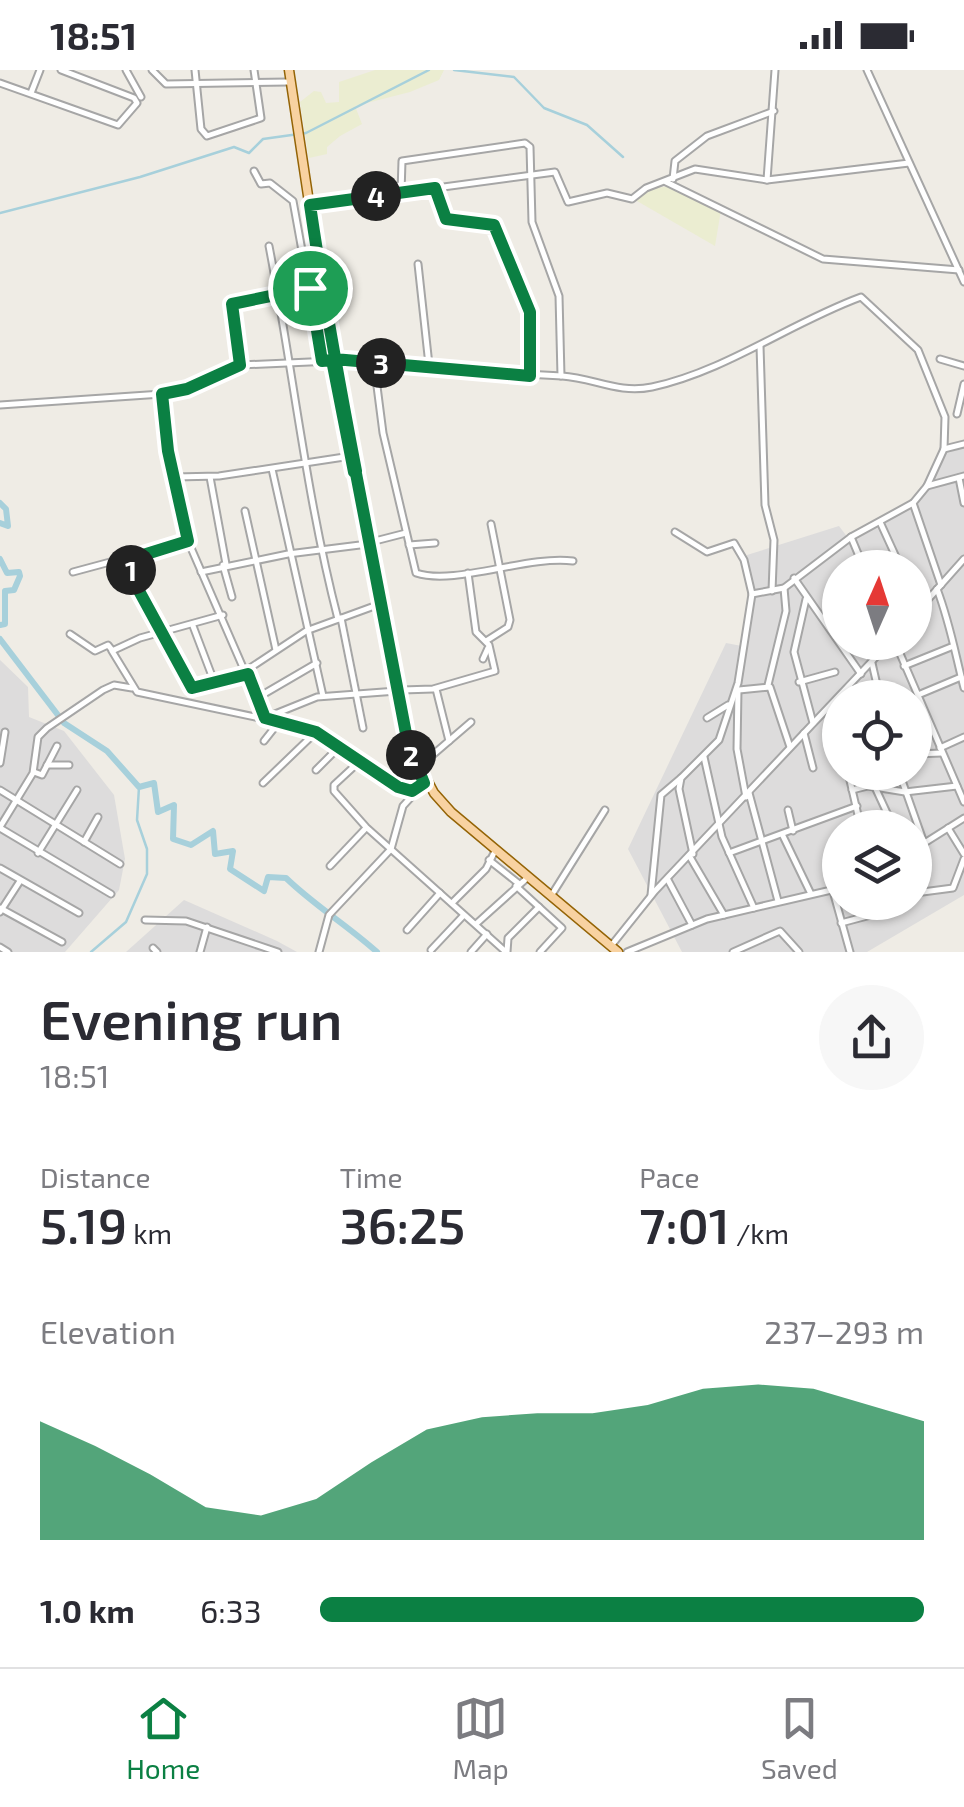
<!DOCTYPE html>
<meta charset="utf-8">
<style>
body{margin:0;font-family:"Exo 2",sans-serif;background:#f7f7f7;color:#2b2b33;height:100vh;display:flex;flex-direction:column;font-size:38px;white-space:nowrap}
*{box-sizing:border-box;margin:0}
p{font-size:32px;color:#7c7c81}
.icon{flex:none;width:55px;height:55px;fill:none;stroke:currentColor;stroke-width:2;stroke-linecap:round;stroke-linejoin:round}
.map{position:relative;height:882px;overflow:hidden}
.drawer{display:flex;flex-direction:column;background:#fff;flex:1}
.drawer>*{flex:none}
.needle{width:65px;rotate:3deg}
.controls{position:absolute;left:822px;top:480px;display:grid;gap:20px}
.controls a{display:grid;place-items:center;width:110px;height:110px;border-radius:50%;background:#fff;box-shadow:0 2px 8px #0004;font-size:50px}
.pin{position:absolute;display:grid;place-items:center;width:85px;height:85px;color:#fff;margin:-42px;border:5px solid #fff;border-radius:50%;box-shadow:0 2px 10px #0007}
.km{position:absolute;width:50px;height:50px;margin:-25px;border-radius:50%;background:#222;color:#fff;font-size:28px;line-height:50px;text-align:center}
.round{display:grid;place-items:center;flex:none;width:105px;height:105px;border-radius:52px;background:#f7f7f7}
.headline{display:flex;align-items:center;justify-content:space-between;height:170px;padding:0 40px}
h1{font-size:55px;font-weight:600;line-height:75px}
.metrics{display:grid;grid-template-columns:repeat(3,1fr);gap:15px;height:170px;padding:10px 40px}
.metrics div{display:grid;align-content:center}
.metrics b{font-size:50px;font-weight:600}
.metrics small{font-size:28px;font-weight:400}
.metrics p{font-size:28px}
.chart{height:280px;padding:20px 40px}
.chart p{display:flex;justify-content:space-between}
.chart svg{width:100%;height:180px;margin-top:10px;fill:#0b8043;opacity:.7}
ul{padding:0 40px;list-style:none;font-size:32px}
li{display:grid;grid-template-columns:160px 120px 1fr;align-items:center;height:75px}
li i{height:25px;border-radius:12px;background:#0b8043}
.status{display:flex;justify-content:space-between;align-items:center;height:70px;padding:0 50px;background:#fff;direction:ltr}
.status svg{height:28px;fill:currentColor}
.dock{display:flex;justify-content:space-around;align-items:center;height:140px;border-top:2px solid #e1e1e2;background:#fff;font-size:28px;color:#7c7c81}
.dock a{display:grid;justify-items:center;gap:5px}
.dock .active{color:#0b8043}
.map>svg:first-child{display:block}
.residential{fill:#dddcdc;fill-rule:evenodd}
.farmland{fill:#ebedd1}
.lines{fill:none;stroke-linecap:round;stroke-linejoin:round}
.stream{stroke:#a7d0db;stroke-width:2.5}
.river{stroke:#a7d0db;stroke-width:6}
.minor-casing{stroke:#a6a6a6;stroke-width:9}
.major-casing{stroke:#946406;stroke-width:11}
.minor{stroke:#fff;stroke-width:5}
.major{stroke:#f8d2a1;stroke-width:8}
.route-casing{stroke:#fff;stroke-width:20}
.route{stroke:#0b8043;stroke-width:12}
</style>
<div class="status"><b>18:51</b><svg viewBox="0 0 49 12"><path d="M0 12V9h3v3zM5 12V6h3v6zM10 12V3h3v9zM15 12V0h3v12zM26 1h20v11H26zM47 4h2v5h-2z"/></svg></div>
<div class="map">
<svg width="964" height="882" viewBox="0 0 964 882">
<rect width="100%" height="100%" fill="#efece5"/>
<g class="residential">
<path d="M 964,379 L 964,825 L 867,882 L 682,882 L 628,779 L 726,573 L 747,577 L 752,530 L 747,485 L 839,456 L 851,472 L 913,436 L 945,382 ZM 840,498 L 915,498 L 915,572 L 840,572 ZM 840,628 L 915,628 L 915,702 L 840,702 ZM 840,758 L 915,758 L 915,832 L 840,832 Z"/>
<path d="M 0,590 L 28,617 L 29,647 L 64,661 L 114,725 L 125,789 L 119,820 L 65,882 L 0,882 Z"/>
<path d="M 184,830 L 277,871 L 297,882 L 126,882 Z"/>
</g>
<g class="farmland">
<path d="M 375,0 L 444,0 L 439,10 L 410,22 L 355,36 L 362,54 L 340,66 L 327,77 L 327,84 L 309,88 L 300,32 L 314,21 L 321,22 L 326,33 L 339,32 L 339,12 Z"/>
<path d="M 670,116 L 721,140 L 715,176 L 637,131 L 642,120 Z"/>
</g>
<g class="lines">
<g class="stream">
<path d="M 454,0 L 514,7 L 544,38 L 587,55 L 623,87"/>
<path d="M 0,143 L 140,107 L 234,77 L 249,83 L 263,69 L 306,63 L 429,0"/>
<path d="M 91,882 L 126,852 L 147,804 L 147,779 L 137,750 L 139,717"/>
</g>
<g class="river">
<path d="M 0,433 L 6,439 L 8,456 L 0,453"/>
<path d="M 0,489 L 7,503 L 19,502 L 20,506 L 14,520 L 5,521 L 5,554 L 0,555"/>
<path d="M 0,569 L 64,653 L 107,681 L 139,717 L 154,713 L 158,742 L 174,735 L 173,769 L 191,775 L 213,761 L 215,784 L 233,781 L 230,799 L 264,821 L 268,807 L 286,808 C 315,836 347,855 377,882"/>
</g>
<defs>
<g id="minor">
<path d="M 126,0 L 141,27"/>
<path d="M 152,0 L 166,14 L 288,12"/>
<path d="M 195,0 L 201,59 L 207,66 L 261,48 L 254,0"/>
<path d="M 867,0 L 964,212"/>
<path d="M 0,13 L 118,55 L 137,33 L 134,28 L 61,0"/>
<path d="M 31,23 L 40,0"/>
<path d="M 254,101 L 261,114 L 270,113 L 293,131 L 322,291"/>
<path d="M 673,109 L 675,91 L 707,66 L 774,41"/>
<path d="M 767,110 L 775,0"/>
<path d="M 666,112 L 823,189 L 959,200"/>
<path d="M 435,118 L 446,149 L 494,155 L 531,242 L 530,306"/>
<path d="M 401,123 L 402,91 L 525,73 L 530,77 L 532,152 L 559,226 L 561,306"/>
<path d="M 310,135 L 555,102 L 568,132 L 607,123 L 632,129 L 646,118 L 695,99 L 767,110 L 909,93"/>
<path d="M 269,176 C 293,300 306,426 338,549"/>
<path d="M 418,194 L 429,295"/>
<path d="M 760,276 L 765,435 L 774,470 L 772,521"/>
<path d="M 334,289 C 410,297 487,302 562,306 C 594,308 618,324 652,317 C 726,301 790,253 861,227 L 918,280 L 945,347 L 944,379"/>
<path d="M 940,289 L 964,296"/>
<path d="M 374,293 L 383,363 L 416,503 C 455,516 527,485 573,491"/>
<path d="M 240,295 L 230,236 L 309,219"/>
<path d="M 162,324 L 188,471 L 265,648 L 317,627 L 397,621"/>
<path d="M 0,335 L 162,324 L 187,319 L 240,295 L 332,291"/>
<path d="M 957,344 L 964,314"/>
<path d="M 272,399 L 323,626"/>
<path d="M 175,407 L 219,406 L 351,386"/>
<path d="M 210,407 L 226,494"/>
<path d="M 959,408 L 964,433"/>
<path d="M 927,416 L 964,406"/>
<path d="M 913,433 L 941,515"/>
<path d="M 245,441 L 276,580"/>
<path d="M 880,452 L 901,498"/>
<path d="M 675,462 L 707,482 L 734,473 L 744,490 L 752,524"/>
<path d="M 851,467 L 864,498"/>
<path d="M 371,472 L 406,463"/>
<path d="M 409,475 L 435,473"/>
<path d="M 127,489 L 138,519 L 192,618 L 248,604"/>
<path d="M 223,495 L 232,527"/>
<path d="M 73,502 L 188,471"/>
<path d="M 201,502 L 288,484 L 368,474"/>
<path d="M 794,508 L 861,604"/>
<path d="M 937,519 C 950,553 955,583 964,618"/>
<path d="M 915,527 L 917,541"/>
<path d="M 806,529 L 794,582 L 813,653"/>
<path d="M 915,544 L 964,489"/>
<path d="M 223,545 L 140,568 L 112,581 L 137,622 L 307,658 L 406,721 L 412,721"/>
<path d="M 341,548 L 363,658"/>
<path d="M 193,556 L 215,614"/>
<path d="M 70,564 L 95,581 L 108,575 L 112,580"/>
<path d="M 486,571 L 508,557 L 510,550 L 491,454"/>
<path d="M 874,572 L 881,583"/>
<path d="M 895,572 L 964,732"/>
<path d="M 483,589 L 488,578"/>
<path d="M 872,593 L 880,628"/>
<path d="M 904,596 L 951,577"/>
<path d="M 247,600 L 306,561 L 380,534"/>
<path d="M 799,612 L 835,602"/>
<path d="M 768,615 L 786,541 L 784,518"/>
<path d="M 850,617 L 852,628"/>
<path d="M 436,619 L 449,671"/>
<path d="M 402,620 L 433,619 L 495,601 L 489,575 L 476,562 L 468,503"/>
<path d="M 738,620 L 737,679 L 746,727"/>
<path d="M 739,620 L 770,617 L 790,677"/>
<path d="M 918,625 L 961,607"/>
<path d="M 257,628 L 317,593"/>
<path d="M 831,636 L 840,670"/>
<path d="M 707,648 L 728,635"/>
<path d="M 804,663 L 813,698"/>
<path d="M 264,671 L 279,652"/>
<path d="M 940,678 L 964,667"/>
<path d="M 915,684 L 942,683"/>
<path d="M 704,687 L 722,767 L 754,838"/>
<path d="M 360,691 L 334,715 L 334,721 L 366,757 L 506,882"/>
<path d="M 0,693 L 5,662"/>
<path d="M 47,695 L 69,695"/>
<path d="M 421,695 L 471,652"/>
<path d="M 316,700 L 335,681 L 334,673"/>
<path d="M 34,702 L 42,705 L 57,676"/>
<path d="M 848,702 L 861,758"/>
<path d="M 868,702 L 894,758"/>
<path d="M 899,702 L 924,773"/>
<path d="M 263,713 L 316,662"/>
<path d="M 0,720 L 120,794"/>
<path d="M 852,720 L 868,716 L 905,722 L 957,716"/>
<path d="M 749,723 L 778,831"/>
<path d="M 788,740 L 793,761"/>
<path d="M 0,757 L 33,703 L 38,667 L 47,658 L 103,620 L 114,615 L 132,618"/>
<path d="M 0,758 L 111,824"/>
<path d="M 948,758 L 964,784"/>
<path d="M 783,766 L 811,824"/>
<path d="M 84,772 L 98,747"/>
<path d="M 915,779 L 964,748"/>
<path d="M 38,783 L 77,720"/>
<path d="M 729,783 L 857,736"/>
<path d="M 693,784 L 679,719 L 681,708 L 719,670 L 738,613 L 752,524 L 784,518 L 851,467 L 913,433 L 927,416 L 944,379 L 964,374"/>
<path d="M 835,786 L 840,786"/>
<path d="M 690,787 L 724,845"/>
<path d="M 489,790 L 518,813"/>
<path d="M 330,796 L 366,758"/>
<path d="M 0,798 L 79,843"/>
<path d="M 668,810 L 692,855"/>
<path d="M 516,816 L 562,858 L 540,882"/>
<path d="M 833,821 L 850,882"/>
<path d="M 915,823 L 953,818 L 964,789"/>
<path d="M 651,825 L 661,725 L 681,708"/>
<path d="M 551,826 L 605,740"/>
<path d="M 875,832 L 875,844"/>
<path d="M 452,833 L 486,799 L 494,783"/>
<path d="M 0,838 L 62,872"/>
<path d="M 0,842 L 20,811"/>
<path d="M 145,850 L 186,851 L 278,882"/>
<path d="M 841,853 L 871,845"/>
<path d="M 476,854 L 526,809"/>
<path d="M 407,860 L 440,823"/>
<path d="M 611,876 L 655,821 L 890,572"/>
<path d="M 0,877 L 8,882"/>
<path d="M 153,878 L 157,882"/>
<path d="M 431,880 L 463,846"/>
<path d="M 200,882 L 207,857"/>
<path d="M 319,882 L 329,845 L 391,779 L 403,736 L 424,713"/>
<path d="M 471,882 L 487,864"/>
<path d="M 507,882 L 508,868 L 539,837"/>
<path d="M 627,882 L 707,849 L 840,818"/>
<path d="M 733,882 L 780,861 L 799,882"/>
</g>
<path id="major" d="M 289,0 L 328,258 L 414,685 L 434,723 L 451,742 L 618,882"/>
</defs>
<use href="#minor" class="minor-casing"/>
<use href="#major" class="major-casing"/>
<use href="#minor" class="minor"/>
<use href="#major" class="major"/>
</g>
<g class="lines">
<defs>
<path id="route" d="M 310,218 L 232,234 L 240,295 L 187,319 L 162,324 L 168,381 L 188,471 L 127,490 L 138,519 L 192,618 L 248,604 L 265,648 L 316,662 L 398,717 L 412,721 L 424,713 L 408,674 L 334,289 L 530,306 L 530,242 L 494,155 L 446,149 L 435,118 L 310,135 C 323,224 339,312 356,401 L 354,402 L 332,290 L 322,291 L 310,218"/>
</defs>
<use href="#route" class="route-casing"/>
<use href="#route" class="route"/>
</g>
</svg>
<div class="controls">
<a><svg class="needle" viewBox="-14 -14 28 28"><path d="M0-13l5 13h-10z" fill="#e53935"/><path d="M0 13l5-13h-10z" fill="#7c7c81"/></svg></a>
<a><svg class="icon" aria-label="locate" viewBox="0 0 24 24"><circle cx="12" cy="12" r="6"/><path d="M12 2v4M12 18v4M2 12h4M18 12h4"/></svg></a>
<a><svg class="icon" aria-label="layers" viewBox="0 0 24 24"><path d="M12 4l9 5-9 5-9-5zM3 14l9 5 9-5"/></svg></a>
</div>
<div class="pin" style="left:310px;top:218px;background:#1e9e55"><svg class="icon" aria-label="arrive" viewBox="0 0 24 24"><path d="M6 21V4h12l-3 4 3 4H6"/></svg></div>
<b class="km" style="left:131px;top:500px">1</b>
<b class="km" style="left:411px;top:685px">2</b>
<b class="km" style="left:381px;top:293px">3</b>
<b class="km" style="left:376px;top:126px">4</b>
</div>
<section class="drawer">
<div class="headline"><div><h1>Evening run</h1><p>18:51</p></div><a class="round"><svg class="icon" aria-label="share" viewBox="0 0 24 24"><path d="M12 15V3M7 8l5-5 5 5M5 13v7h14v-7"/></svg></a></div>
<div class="metrics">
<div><p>Distance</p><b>5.19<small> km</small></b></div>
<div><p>Time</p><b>36:25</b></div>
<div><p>Pace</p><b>7:01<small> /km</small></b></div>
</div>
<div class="chart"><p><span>Elevation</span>237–293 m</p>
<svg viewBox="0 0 160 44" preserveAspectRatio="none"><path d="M0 44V15L10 21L20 28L30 36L40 38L50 34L60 25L70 17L80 14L90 13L100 13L110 11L120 7L130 6L140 7L150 11L160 15V44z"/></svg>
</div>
<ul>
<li><b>1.0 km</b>6:33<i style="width:100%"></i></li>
</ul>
</section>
<nav class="dock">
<a class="active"><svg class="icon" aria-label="home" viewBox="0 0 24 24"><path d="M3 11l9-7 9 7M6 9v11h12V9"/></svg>Home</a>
<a><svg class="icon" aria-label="map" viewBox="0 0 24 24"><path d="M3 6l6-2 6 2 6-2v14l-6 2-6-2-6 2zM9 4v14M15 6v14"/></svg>Map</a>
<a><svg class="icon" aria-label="saved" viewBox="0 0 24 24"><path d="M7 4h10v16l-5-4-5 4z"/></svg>Saved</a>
</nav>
